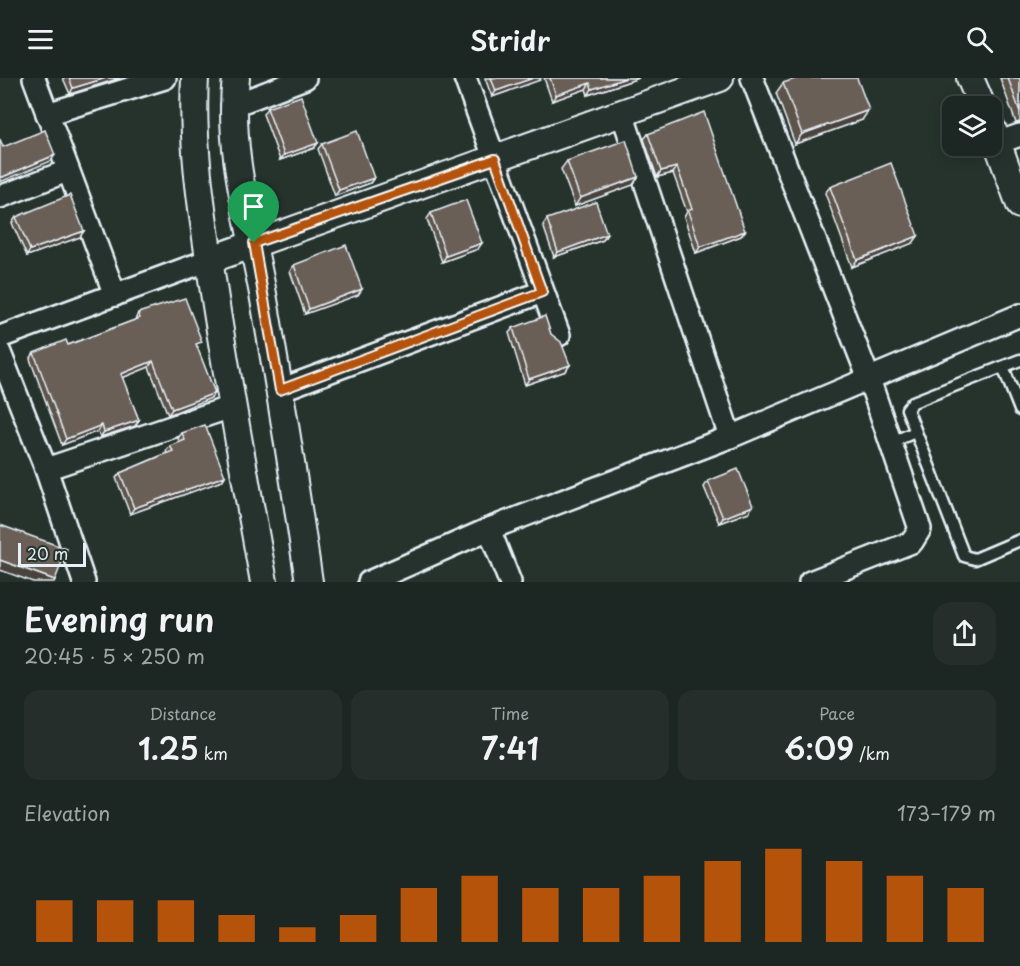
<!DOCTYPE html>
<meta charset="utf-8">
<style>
body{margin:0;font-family:"Playpen Sans",sans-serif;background:#252e2a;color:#f1f3f6;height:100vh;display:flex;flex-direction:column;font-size:22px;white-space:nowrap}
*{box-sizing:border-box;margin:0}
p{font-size:20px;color:#a0a5a5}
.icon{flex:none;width:33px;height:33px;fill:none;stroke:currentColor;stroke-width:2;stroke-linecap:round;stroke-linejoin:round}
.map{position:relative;height:504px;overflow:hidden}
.panel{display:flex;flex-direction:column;background:#1c2622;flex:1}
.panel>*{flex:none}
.tools{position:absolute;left:942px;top:18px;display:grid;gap:12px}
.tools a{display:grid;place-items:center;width:60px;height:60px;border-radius:12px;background:#1c2622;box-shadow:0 3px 15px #0003,0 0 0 2px #3a4340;font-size:30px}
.scale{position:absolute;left:18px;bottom:15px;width:68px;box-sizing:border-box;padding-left:6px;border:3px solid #e8f1f8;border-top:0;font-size:16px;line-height:21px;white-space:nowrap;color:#e8f1f8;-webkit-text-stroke:4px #26332d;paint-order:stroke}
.pin{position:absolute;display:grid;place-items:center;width:51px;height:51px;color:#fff;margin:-62px -26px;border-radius:50% 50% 50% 0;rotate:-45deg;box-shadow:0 0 6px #0007}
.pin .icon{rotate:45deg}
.round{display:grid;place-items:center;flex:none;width:63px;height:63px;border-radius:18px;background:#252e2a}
.head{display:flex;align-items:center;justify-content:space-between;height:102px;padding:0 24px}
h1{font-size:33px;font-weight:600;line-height:45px}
.figures{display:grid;grid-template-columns:repeat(3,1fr);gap:9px;height:102px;padding:6px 24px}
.figures div{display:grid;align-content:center;border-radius:15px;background:#252e2a;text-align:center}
.figures b{font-size:30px;font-weight:600}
.figures small{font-size:16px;font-weight:400}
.figures p{font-size:16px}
.chart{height:168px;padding:12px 24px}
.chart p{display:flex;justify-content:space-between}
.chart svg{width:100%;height:108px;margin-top:6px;stroke:#b45309;stroke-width:6}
header{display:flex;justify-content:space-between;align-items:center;height:78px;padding:0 24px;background:#1c2622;font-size:27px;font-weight:600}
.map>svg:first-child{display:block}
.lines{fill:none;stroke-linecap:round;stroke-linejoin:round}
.service-casing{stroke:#e8f1f8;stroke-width:15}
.minor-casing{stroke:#e8f1f8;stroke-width:26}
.tertiary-casing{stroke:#e8f1f8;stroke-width:30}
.service{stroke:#26332d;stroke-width:10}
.minor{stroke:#26332d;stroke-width:21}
.tertiary{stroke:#26332d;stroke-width:26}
.wall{fill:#5b524a;stroke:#e8f1f8;stroke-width:1.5}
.shaded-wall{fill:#4a423c;stroke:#e8f1f8;stroke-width:1.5}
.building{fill:#6a5f56;stroke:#e8f1f8;stroke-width:1.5}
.route-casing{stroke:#fff;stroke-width:12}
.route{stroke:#b45309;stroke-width:8}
</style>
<header><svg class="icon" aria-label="menu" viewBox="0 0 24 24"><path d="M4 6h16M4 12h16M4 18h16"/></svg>Stridr<svg class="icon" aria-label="search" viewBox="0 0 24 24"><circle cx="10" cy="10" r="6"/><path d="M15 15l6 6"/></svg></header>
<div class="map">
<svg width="1020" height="504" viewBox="0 0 1020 504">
<rect width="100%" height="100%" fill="#26332d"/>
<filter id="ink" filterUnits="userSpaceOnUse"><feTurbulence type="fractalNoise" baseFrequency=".0167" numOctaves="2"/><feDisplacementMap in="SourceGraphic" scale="12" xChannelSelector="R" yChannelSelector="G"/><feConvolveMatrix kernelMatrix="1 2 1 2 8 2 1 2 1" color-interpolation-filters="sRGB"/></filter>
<g filter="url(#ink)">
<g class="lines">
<defs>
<g id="service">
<path d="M 1020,282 L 913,324 L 907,331 L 964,478 L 975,481 L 1020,462"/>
<path d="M 1003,289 L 1020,332"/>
<path d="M 890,365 L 915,354"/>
</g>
<g id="minor">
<path d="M 34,0 L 115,217"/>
<path d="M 465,0 L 559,257"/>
<path d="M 752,0 L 869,301 L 920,451 L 912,464 L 810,504"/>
<path d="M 232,28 L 305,0"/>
<path d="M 622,35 L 730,359"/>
<path d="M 47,36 L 165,0"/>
<path d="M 997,65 L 1020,57"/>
<path d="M 0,119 L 67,93"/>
<path d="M 0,259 L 209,182"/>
<path d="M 0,275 L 46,391 L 84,504"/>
<path d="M 280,312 L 542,214"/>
<path d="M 46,391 L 231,329"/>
<path d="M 489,451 L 510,504"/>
<path d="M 369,504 L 489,451 L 730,359 L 1020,237"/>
</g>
<g id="tertiary">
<path d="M 195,0 C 191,70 203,138 213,208 C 228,307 246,405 264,504"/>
<path d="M 236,0 C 227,71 250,146 263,216 C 280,312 295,408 309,504"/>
<path d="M 970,0 L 982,28"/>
<path d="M 992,50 L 1020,127"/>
<path d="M 209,182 L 720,0"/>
</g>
</defs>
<use href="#service" class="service-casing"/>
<use href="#minor" class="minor-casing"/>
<use href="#tertiary" class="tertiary-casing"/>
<use href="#service" class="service"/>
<use href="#minor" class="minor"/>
<use href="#tertiary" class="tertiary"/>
</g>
<g class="wall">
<path d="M 63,0 L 120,0 L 70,16 Z"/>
<path d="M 485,0 L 541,0 L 540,2 L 492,19 Z"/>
<path d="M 544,0 L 639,0 L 588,17 L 586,11 L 552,23 Z"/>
<path d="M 1000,0 L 1020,0 L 1020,44 L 1016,45 Z"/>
<path d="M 783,5 L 862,42 L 795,66 L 776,15 Z"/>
<path d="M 267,30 L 318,65 L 314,70 L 280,82 L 263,36 Z"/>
<path d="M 648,56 L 745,153 L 741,158 L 696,175 L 684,139 L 687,134 L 673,95 L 657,99 L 644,61 Z"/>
<path d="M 322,66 L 374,100 L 370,105 L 335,118 L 318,71 Z"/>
<path d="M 567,83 L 638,99 L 633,107 L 575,128 L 561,91 Z"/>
<path d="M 830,109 L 918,158 L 913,165 L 852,189 L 825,115 Z"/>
<path d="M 431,135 L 478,171 L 442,184 L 427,141 Z"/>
<path d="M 16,139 L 80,159 L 27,178 L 12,145 Z"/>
<path d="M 547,141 L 607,156 L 603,162 L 554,179 L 543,147 Z"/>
<path d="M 294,187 L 362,211 L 358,217 L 305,236 L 290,193 Z"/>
<path d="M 138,235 L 198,269 L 197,270 L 215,315 L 211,320 L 168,337 L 149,289 L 122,300 L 139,342 L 135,348 L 100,359 L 98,353 L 62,367 L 30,281 L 34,275 L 68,267 L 135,242 Z"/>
<path d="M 513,250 L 566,293 L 525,307 L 509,255 Z"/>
<path d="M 182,355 L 225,398 L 222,403 L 130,436 L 116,400 L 120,395 L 167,375 L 166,373 L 170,368 L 179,364 L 178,360 Z"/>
<path d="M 708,403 L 749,434 L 719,445 L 704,409 Z"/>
</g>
<g class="shaded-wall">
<path d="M 106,0 L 120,0 L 70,16 L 73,10 Z"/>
<path d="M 533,0 L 541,0 L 540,2 L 492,19 L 496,13 Z"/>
<path d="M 626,0 L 639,0 L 588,17 L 592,11 Z"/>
<path d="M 590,5 L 586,11 L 552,23 L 556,17 Z"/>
<path d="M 869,32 L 862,42 L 795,66 L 802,56 Z"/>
<path d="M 318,65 L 314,70 L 280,82 L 284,77 Z"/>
<path d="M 55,77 L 51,83 L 0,104 L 0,100 Z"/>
<path d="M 677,89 L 673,95 L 657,99 L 661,93 Z"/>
<path d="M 638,99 L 633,107 L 575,128 L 580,120 Z"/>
<path d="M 374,100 L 370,105 L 335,118 L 339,112 Z"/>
<path d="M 84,153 L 80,159 L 27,178 L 30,172 Z"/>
<path d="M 745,153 L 741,158 L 696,175 L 700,169 Z"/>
<path d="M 607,156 L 603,162 L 554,179 L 558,174 Z"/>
<path d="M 918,158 L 913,165 L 852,189 L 857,182 Z"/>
<path d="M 482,165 L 478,171 L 442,184 L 446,178 Z"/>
<path d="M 362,211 L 358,217 L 305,236 L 309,231 Z"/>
<path d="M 153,283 L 149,289 L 117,302 L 121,296 Z"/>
<path d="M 570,287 L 566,293 L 525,307 L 529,301 Z"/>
<path d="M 215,315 L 211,320 L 168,337 L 172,331 Z"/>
<path d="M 139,342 L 135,348 L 100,359 L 104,354 Z"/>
<path d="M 102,347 L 98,353 L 62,367 L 66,361 Z"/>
<path d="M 225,398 L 222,403 L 130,436 L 134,430 Z"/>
<path d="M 753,428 L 749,434 L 719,445 L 723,440 Z"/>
<path d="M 0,482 L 55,502 L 54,504 L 33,504 L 0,492 Z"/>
</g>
<g class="building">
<path d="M 69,0 L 106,0 L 73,10 Z"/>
<path d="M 491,0 L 533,0 L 496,13 Z"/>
<path d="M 550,0 L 626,0 L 592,11 L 590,5 L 556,17 Z"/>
<path d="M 798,0 L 857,0 L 869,32 L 802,56 L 783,5 Z"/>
<path d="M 1008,0 L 1020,0 L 1020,34 Z"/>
<path d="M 301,18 L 318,65 L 284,77 L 267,30 Z"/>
<path d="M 704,34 L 745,153 L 700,169 L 688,133 L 692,131 L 677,89 L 661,93 L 648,56 Z"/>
<path d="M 45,52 L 55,77 L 0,100 L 0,61 L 3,69 Z"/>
<path d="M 357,53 L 374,100 L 339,112 L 322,66 Z"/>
<path d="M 626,62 L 638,99 L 580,120 L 567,83 Z"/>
<path d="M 891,85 L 918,158 L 857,182 L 830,109 Z"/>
<path d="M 70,117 L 84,153 L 30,172 L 16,139 Z"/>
<path d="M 466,122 L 482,165 L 446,178 L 431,135 Z"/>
<path d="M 596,124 L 607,156 L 558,174 L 547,141 Z"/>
<path d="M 346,167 L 362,211 L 309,231 L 294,187 Z"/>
<path d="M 185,220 L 202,264 L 196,266 L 215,315 L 172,331 L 153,283 L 121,296 L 139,342 L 104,354 L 102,347 L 66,361 L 34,275 L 66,262 L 68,267 L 140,240 L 138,235 Z"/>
<path d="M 545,238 L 551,256 L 561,264 L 570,287 L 529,301 L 513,250 Z"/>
<path d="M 205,347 L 225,398 L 134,430 L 120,395 L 173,373 L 170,368 L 185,362 L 182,355 Z"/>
<path d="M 738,391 L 753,428 L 723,440 L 708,403 Z"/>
<path d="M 0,447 L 67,471 L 55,502 L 0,482 Z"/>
</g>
</g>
<g class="lines" filter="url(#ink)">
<defs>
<path id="route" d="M 495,81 L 542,214 L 280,312 L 254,165 Z"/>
</defs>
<use href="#route" class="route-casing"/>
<use href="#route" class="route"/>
</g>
</svg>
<div class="tools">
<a><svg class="icon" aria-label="layers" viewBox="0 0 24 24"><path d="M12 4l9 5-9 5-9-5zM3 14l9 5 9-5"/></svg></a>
</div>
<div class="scale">20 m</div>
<div class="pin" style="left:254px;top:165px;background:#1e9e55"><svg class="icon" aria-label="arrive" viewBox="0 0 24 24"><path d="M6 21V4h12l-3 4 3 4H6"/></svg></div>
</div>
<section class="panel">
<div class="head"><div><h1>Evening run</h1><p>20:45 · 5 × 250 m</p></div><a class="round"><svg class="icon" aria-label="share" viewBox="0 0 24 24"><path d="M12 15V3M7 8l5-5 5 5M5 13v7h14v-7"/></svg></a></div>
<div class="figures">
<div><p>Distance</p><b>1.25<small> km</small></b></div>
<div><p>Time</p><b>7:41</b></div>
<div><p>Pace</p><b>6:09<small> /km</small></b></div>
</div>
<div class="chart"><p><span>Elevation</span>173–179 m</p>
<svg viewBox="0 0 160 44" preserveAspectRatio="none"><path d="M5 44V27M15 44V27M25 44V27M35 44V33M45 44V38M55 44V33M65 44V22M75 44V17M85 44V22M95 44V22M105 44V17M115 44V11M125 44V6M135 44V11M145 44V17M155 44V22"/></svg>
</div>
</section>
